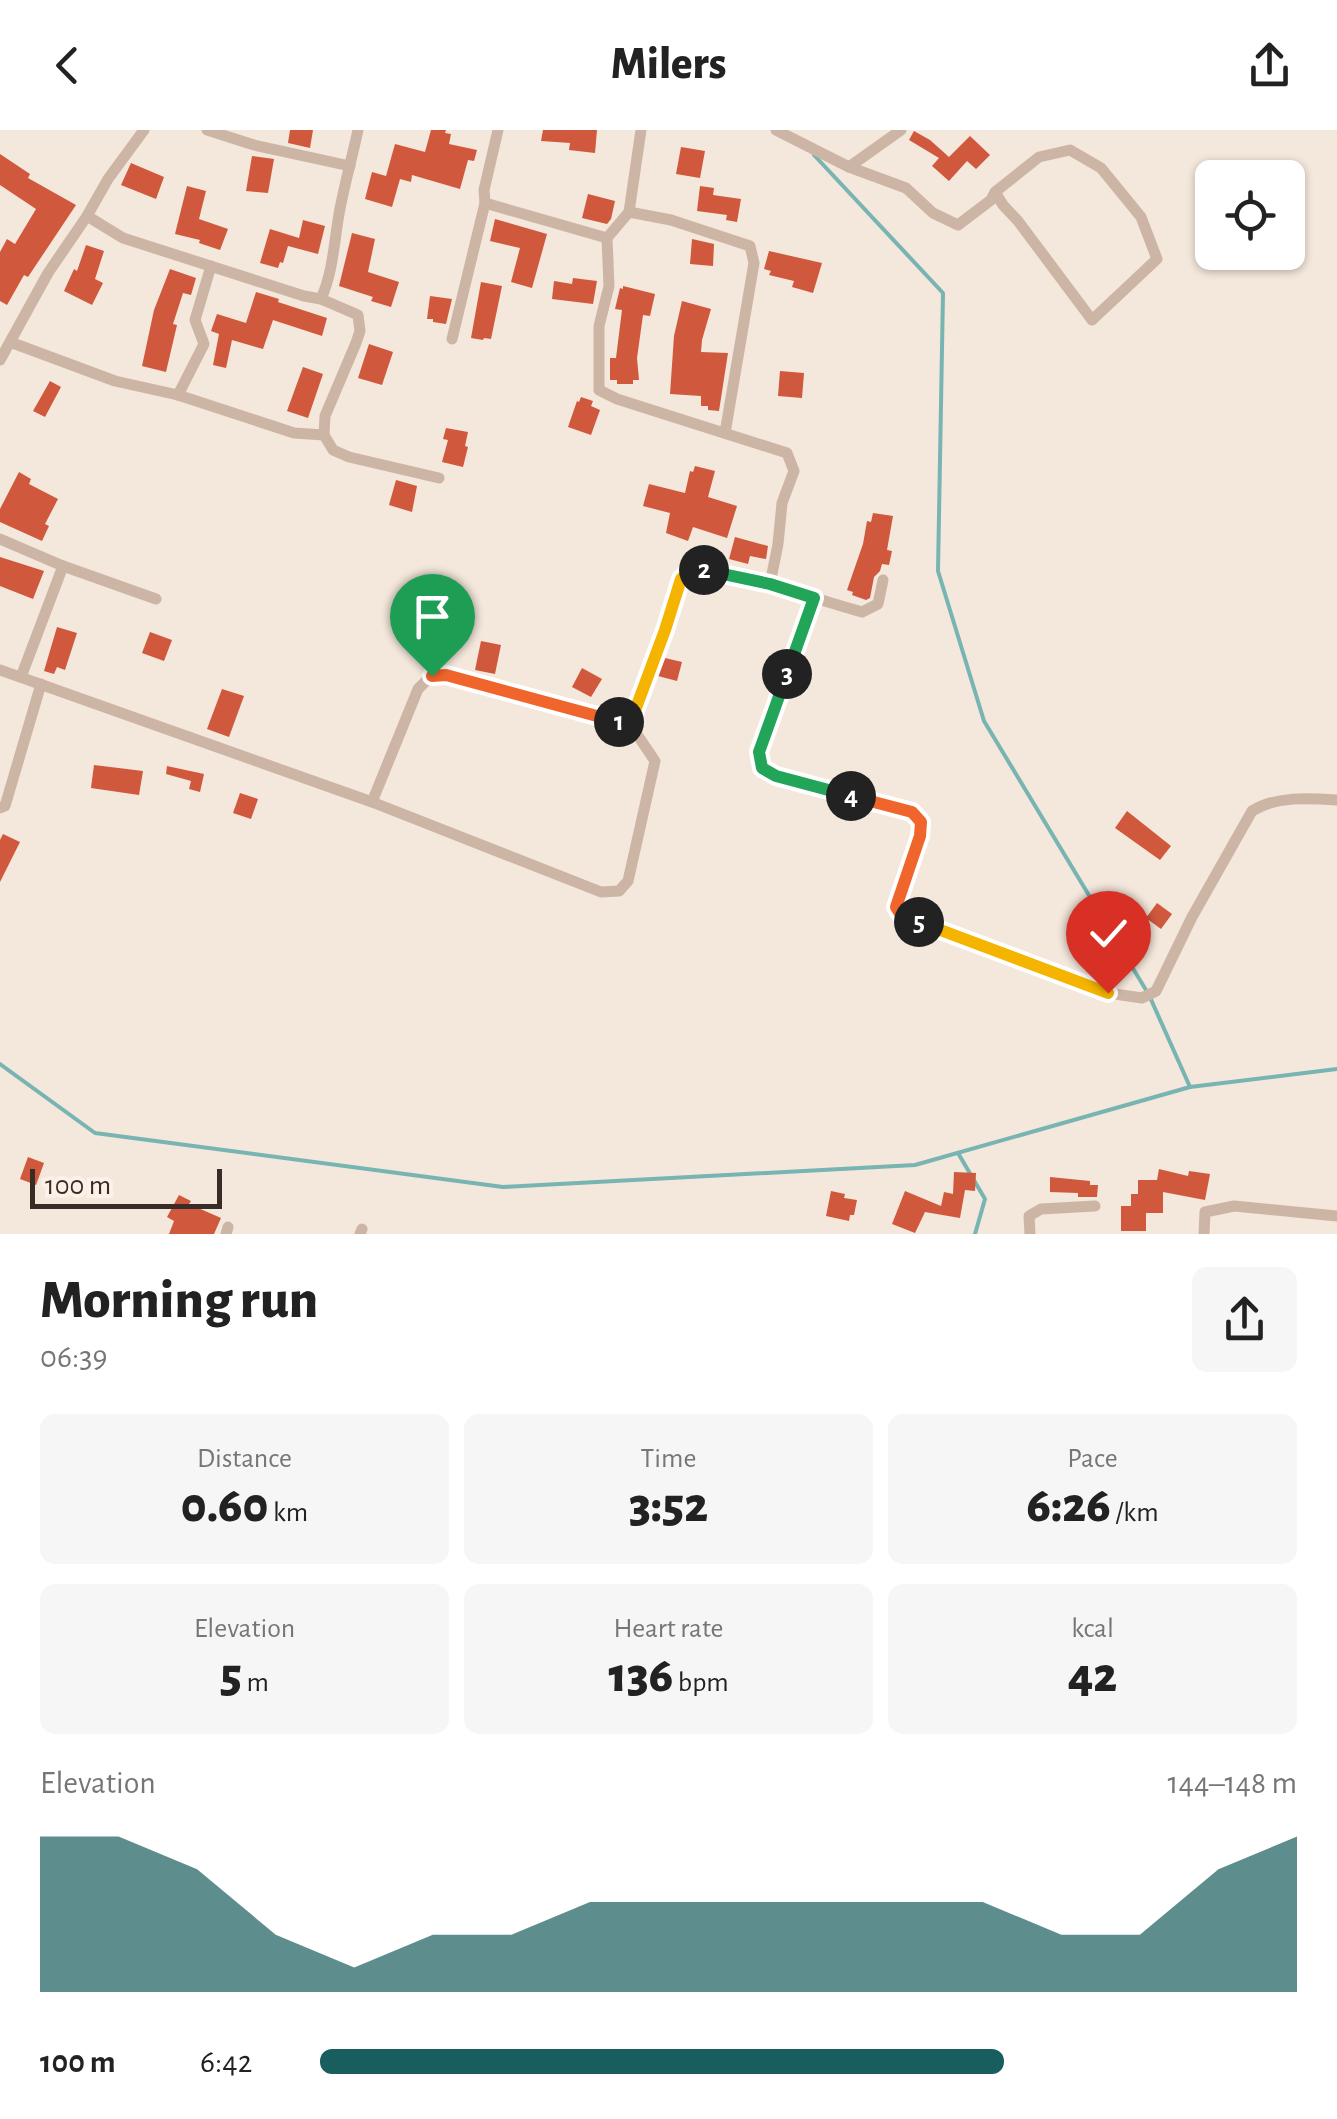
<!DOCTYPE html>
<meta charset="utf-8">
<style>
body{margin:0;font-family:"Alegreya Sans",sans-serif;background:#f6f6f6;color:#222;height:100vh;display:flex;flex-direction:column;font-size:38px;white-space:nowrap}
*{box-sizing:border-box;margin:0}
p{font-size:32px;color:#767676}
.icon{flex:none;width:55px;height:55px;fill:none;stroke:currentColor;stroke-width:2;stroke-linecap:round;stroke-linejoin:round}
.map{position:relative;height:1104px;overflow:hidden}
.details{display:flex;flex-direction:column;background:#fff;flex:1}
.details>*{flex:none}
.tools{position:absolute;left:1195px;top:30px;display:grid;gap:20px}
.tools a{display:grid;place-items:center;width:110px;height:110px;border-radius:15px;background:#fff;box-shadow:0 2px 8px #0004;font-size:50px}
.scale{position:absolute;left:30px;bottom:25px;width:192px;box-sizing:border-box;padding-left:10px;border:5px solid #392c27;border-top:0;font-size:28px;line-height:35px;white-space:nowrap;color:#392c27;-webkit-text-stroke:8px #fbf1e8;paint-order:stroke}
.pin{position:absolute;display:grid;place-items:center;width:85px;height:85px;color:#fff;margin:-102px -42px;border-radius:50% 50% 50% 0;rotate:-45deg;box-shadow:0 0 10px #0007}
.pin .icon{rotate:45deg}
.km{position:absolute;width:50px;height:50px;margin:-25px;border-radius:50%;background:#222;color:#fff;font-size:28px;line-height:50px;text-align:center}
.round{display:grid;place-items:center;flex:none;width:105px;height:105px;border-radius:15px;background:#f6f6f6}
.overview{display:flex;align-items:center;justify-content:space-between;height:170px;padding:0 40px}
h1{font-size:55px;font-weight:800;line-height:75px}
.figures{display:grid;grid-template-columns:repeat(3,1fr);gap:15px;height:170px;padding:10px 40px}
.figures div{display:grid;align-content:center;border-radius:15px;background:#f6f6f6;text-align:center}
.figures b{font-size:50px;font-weight:800}
.figures small{font-size:28px;font-weight:400}
.figures p{font-size:28px}
.chart{height:280px;padding:20px 40px}
.chart p{display:flex;justify-content:space-between}
.chart svg{width:100%;height:180px;margin-top:10px;fill:#195e5e;opacity:.7}
ul{padding:0 40px;list-style:none;font-size:32px}
li{display:grid;grid-template-columns:160px 120px 1fr;align-items:center;height:75px}
li i{height:25px;border-radius:12px;background:#195e5e}
header{display:flex;justify-content:space-between;align-items:center;height:130px;padding:0 40px;background:#fff;font-size:45px;font-weight:800}
.map>svg:first-child{display:block}
.lines{fill:none;stroke-linecap:round;stroke-linejoin:round}
.stream{stroke:#77b4b2;stroke-width:4}
.building{fill:#d0583d}
.minor{stroke:#cdb5a6;stroke-width:11}
.split-1-casing{stroke:#fff;stroke-width:20}
.split-2-casing{stroke:#fff;stroke-width:20}
.split-3-casing{stroke:#fff;stroke-width:20}
.split-4-casing{stroke:#fff;stroke-width:20}
.split-5-casing{stroke:#fff;stroke-width:20}
.split-6-casing{stroke:#fff;stroke-width:20}
.split-1{stroke:#f0652b;stroke-width:12}
.split-2{stroke:#f5b400;stroke-width:12}
.split-3{stroke:#22a559;stroke-width:12}
.split-4{stroke:#22a559;stroke-width:12}
.split-5{stroke:#f0652b;stroke-width:12}
.split-6{stroke:#f5b400;stroke-width:12}
</style>
<header><svg class="icon" aria-label="back" viewBox="0 0 24 24"><path d="M15 5l-7 7 7 7"/></svg>Milers<svg class="icon" aria-label="share" viewBox="0 0 24 24"><path d="M12 15V3M7 8l5-5 5 5M5 13v7h14v-7"/></svg></header>
<div class="map">
<svg width="1337" height="1104" viewBox="0 0 1337 1104">
<rect width="100%" height="100%" fill="#f4e7db"/>
<g class="lines">
<g class="stream">
<path d="M 814,25 L 943,163 L 938,441 L 984,591 L 1149,865 L 1190,957"/>
<path d="M 0,934 L 95,1003 L 503,1057 L 915,1035 L 1190,957 L 1337,939"/>
<path d="M 958,1023 L 985,1069 L 975,1104"/>
</g>
</g>
<g class="building">
<path d="M 290,0 L 313,0 L 310,18 L 288,13 Z"/>
<path d="M 431,0 L 446,0 L 445,3 L 451,4 L 449,14 L 477,20 L 474,31 L 468,30 L 460,59 L 412,45 L 411,52 L 400,49 L 392,77 L 365,69 L 372,42 L 386,46 L 395,14 L 425,22 Z"/>
<path d="M 543,0 L 597,0 L 595,23 L 569,20 L 570,13 L 541,11 Z"/>
<path d="M 914,1 L 930,10 L 949,27 L 970,6 L 990,25 L 976,39 L 967,31 L 949,51 L 932,36 L 939,28 L 909,10 Z"/>
<path d="M 681,17 L 705,21 L 700,48 L 676,44 Z"/>
<path d="M 0,24 L 30,44 L 28,48 L 76,75 L 28,147 L 24,145 L 7,175 L 0,171 L 0,122 L 7,109 L 15,114 L 36,79 L 0,55 Z"/>
<path d="M 252,26 L 274,29 L 268,63 L 246,61 Z"/>
<path d="M 131,33 L 164,47 L 156,69 L 121,55 Z"/>
<path d="M 187,56 L 206,61 L 199,89 L 228,99 L 220,120 L 199,113 L 200,110 L 175,104 Z"/>
<path d="M 700,56 L 714,58 L 713,65 L 741,69 L 737,92 L 726,90 L 727,85 L 697,81 Z"/>
<path d="M 588,64 L 615,71 L 611,89 L 607,94 L 582,88 Z"/>
<path d="M 495,89 L 547,104 L 532,158 L 511,152 L 520,118 L 490,111 Z"/>
<path d="M 303,90 L 325,96 L 318,124 L 288,116 L 283,133 L 280,132 L 278,138 L 260,133 L 270,99 L 299,108 Z"/>
<path d="M 352,103 L 375,109 L 368,142 L 399,152 L 391,177 L 371,171 L 373,167 L 339,156 Z"/>
<path d="M 692,109 L 714,114 L 713,136 L 690,134 Z"/>
<path d="M 86,115 L 104,121 L 95,149 L 103,153 L 92,175 L 64,161 L 74,139 L 77,141 Z"/>
<path d="M 769,121 L 822,133 L 813,163 L 792,157 L 794,151 L 769,145 L 771,141 L 764,139 Z"/>
<path d="M 170,139 L 196,148 L 191,165 L 183,163 L 173,194 L 177,195 L 166,242 L 142,236 L 154,180 Z"/>
<path d="M 573,148 L 597,151 L 593,174 L 552,169 L 554,151 L 572,154 Z"/>
<path d="M 481,152 L 502,156 L 491,209 L 484,208 L 483,210 L 471,208 Z"/>
<path d="M 623,156 L 655,164 L 650,186 L 643,185 L 637,228 L 639,250 L 633,250 L 633,254 L 617,254 L 617,250 L 610,250 L 610,228 L 616,228 L 622,180 L 615,179 L 620,158 L 623,159 Z"/>
<path d="M 256,162 L 279,169 L 278,172 L 327,188 L 322,206 L 273,190 L 263,219 L 232,210 L 226,238 L 213,235 L 219,204 L 211,201 L 217,184 L 246,193 Z"/>
<path d="M 430,166 L 452,169 L 446,194 L 433,192 L 433,189 L 427,189 Z"/>
<path d="M 682,171 L 711,179 L 702,210 L 701,222 L 728,223 L 719,281 L 708,280 L 708,276 L 701,276 L 701,266 L 670,264 L 674,206 Z"/>
<path d="M 369,214 L 393,222 L 382,255 L 358,248 Z"/>
<path d="M 303,237 L 323,244 L 308,288 L 287,281 Z"/>
<path d="M 780,241 L 804,243 L 802,268 L 778,266 Z"/>
<path d="M 50,251 L 61,257 L 45,287 L 33,281 Z"/>
<path d="M 581,267 L 593,271 L 591,276 L 600,280 L 591,305 L 568,297 L 577,271 L 579,272 Z"/>
<path d="M 446,298 L 468,302 L 465,316 L 468,317 L 463,337 L 442,332 L 448,310 L 443,309 Z"/>
<path d="M 695,336 L 715,341 L 708,367 L 737,376 L 727,408 L 693,397 L 688,411 L 666,403 L 670,383 L 643,376 L 649,354 L 685,363 L 690,341 L 693,342 Z"/>
<path d="M 19,342 L 31,349 L 29,354 L 58,369 L 45,394 L 49,396 L 42,411 L 0,392 L 0,379 Z"/>
<path d="M 396,350 L 417,356 L 412,382 L 389,375 Z"/>
<path d="M 873,383 L 893,386 L 887,420 L 892,421 L 889,435 L 882,434 L 880,441 L 874,447 L 870,468 L 866,470 L 852,465 L 853,462 L 847,460 L 863,414 L 867,391 L 871,392 Z"/>
<path d="M 735,407 L 768,416 L 766,429 L 750,426 L 748,434 L 729,429 Z"/>
<path d="M 0,427 L 44,441 L 33,469 L 0,456 Z"/>
<path d="M 57,497 L 77,503 L 65,540 L 57,537 L 54,544 L 44,541 Z"/>
<path d="M 150,502 L 172,510 L 164,531 L 142,523 Z"/>
<path d="M 481,511 L 501,515 L 495,544 L 475,540 Z"/>
<path d="M 665,528 L 682,532 L 677,551 L 658,546 Z"/>
<path d="M 582,538 L 602,549 L 591,567 L 572,557 Z"/>
<path d="M 222,559 L 244,566 L 229,607 L 207,599 Z"/>
<path d="M 94,635 L 143,641 L 139,665 L 91,658 Z"/>
<path d="M 167,636 L 204,644 L 200,662 L 189,659 L 191,651 L 166,644 Z"/>
<path d="M 240,663 L 258,669 L 251,689 L 233,683 Z"/>
<path d="M 1127,681 L 1171,716 L 1160,730 L 1115,698 Z"/>
<path d="M 3,704 L 20,712 L 0,752 L 0,710 Z"/>
<path d="M 1157,773 L 1172,784 L 1161,799 L 1146,788 Z"/>
<path d="M 28,1027 L 44,1033 L 36,1055 L 20,1049 Z"/>
<path d="M 1159,1039 L 1188,1046 L 1189,1041 L 1210,1044 L 1205,1070 L 1163,1062 L 1163,1083 L 1146,1083 L 1146,1101 L 1121,1101 L 1121,1076 L 1131,1076 L 1131,1064 L 1138,1064 L 1138,1050 L 1157,1050 Z"/>
<path d="M 954,1042 L 976,1043 L 975,1061 L 965,1060 L 960,1088 L 925,1082 L 915,1103 L 892,1094 L 905,1061 L 941,1076 L 944,1062 L 953,1064 Z"/>
<path d="M 1050,1047 L 1090,1051 L 1090,1055 L 1098,1055 L 1097,1067 L 1078,1067 L 1078,1063 L 1050,1062 Z"/>
<path d="M 831,1061 L 845,1064 L 844,1068 L 857,1070 L 854,1085 L 850,1085 L 849,1091 L 826,1086 Z"/>
<path d="M 179,1065 L 191,1071 L 189,1074 L 221,1088 L 214,1104 L 169,1104 L 174,1091 L 167,1087 Z"/>
</g>
<g class="lines">
<g class="minor">
<path d="M 207,0 L 254,15 L 350,36"/>
<path d="M 498,0 L 484,60 L 485,73 L 607,108"/>
<path d="M 641,0 L 629,82 L 607,108 L 609,156 L 599,196 L 599,260 L 617,269 L 787,323 L 794,341 L 782,373 L 778,414 L 770,454"/>
<path d="M 776,0 L 849,37 L 906,58 L 933,83 L 958,95 L 991,70 L 995,62 L 1003,75 L 1018,91 L 1092,190 L 1157,129 L 1141,87 L 1101,38 L 1070,20 L 1039,27 L 995,62"/>
<path d="M 849,37 L 901,0"/>
<path d="M 629,82 L 671,90 L 750,116 L 754,133 L 725,303"/>
<path d="M 87,86 L 123,108 L 304,166 L 321,169 L 358,185 L 360,201 L 356,213 L 325,286 L 324,305 L 333,320 L 349,327 L 439,348"/>
<path d="M 321,169 C 333,142 334,113 339,84 C 344,56 352,28 358,0"/>
<path d="M 452,209 L 485,73"/>
<path d="M 10,212 L 115,251 L 178,265 L 294,303 L 324,305"/>
<path d="M 0,230 L 48,143 L 87,86 L 108,49 L 144,0"/>
<path d="M 178,265 L 204,214 L 195,190 L 211,136"/>
<path d="M 0,409 L 63,436 L 156,469"/>
<path d="M 814,468 L 759,622 L 762,638 L 775,646 L 912,682 L 921,692 L 920,706 L 896,777 L 901,785 L 913,790 L 1108,863 L 1142,868 L 1156,861 L 1192,787 L 1252,681 C 1276,666 1309,668 1337,670"/>
<path d="M 0,540 L 372,672 L 601,762 L 619,761 L 628,751 L 655,631 L 630,594 L 665,501 L 681,449 L 691,439 C 750,445 805,466 862,482 L 878,474 L 883,450"/>
<path d="M 21,547 L 63,436"/>
<path d="M 372,672 L 418,559 L 432,545 L 446,545 L 630,594"/>
<path d="M 0,678 L 5,676 L 41,554"/>
<path d="M 226,1104 L 228,1097"/>
<path d="M 360,1104 L 362,1099"/>
<path d="M 1030,1104 L 1029,1086 L 1041,1079 L 1095,1076"/>
<path d="M 1204,1104 L 1205,1082 L 1234,1076 L 1337,1086"/>
</g>
</g>
<g class="lines">
<defs>
<path id="split-1" d="M 432,546 L 446,545 L 619,592"/>
<path id="split-2" d="M 619,592 L 630,594 L 665,500 L 681,449 L 691,439 L 704,440"/>
<path id="split-3" d="M 704,440 L 770,454 L 814,468 L 787,544"/>
<path id="split-4" d="M 787,544 L 759,622 L 762,638 L 776,646 L 851,666"/>
<path id="split-5" d="M 851,666 L 912,682 L 921,692 L 920,706 L 896,777 L 901,785 L 919,792"/>
<path id="split-6" d="M 919,792 L 1108,863"/>
</defs>
<use href="#split-1" class="split-1-casing"/>
<use href="#split-2" class="split-2-casing"/>
<use href="#split-3" class="split-3-casing"/>
<use href="#split-4" class="split-4-casing"/>
<use href="#split-5" class="split-5-casing"/>
<use href="#split-6" class="split-6-casing"/>
<use href="#split-1" class="split-1"/>
<use href="#split-2" class="split-2"/>
<use href="#split-3" class="split-3"/>
<use href="#split-4" class="split-4"/>
<use href="#split-5" class="split-5"/>
<use href="#split-6" class="split-6"/>
</g>
</svg>
<div class="tools">
<a><svg class="icon" aria-label="locate" viewBox="0 0 24 24"><circle cx="12" cy="12" r="6"/><path d="M12 2v4M12 18v4M2 12h4M18 12h4"/></svg></a>
</div>
<div class="scale">100 m</div>
<div class="pin" style="left:432px;top:546px;background:#1e9e55"><svg class="icon" aria-label="arrive" viewBox="0 0 24 24"><path d="M6 21V4h12l-3 4 3 4H6"/></svg></div>
<div class="pin" style="left:1108px;top:863px;background:#d93025"><svg class="icon" aria-label="check" viewBox="0 0 24 24"><path d="M5 12l5 5 9-10"/></svg></div>
<b class="km" style="left:619px;top:592px">1</b>
<b class="km" style="left:704px;top:440px">2</b>
<b class="km" style="left:787px;top:544px">3</b>
<b class="km" style="left:851px;top:666px">4</b>
<b class="km" style="left:919px;top:792px">5</b>
</div>
<section class="details">
<div class="overview"><div><h1>Morning run</h1><p>06:39</p></div><a class="round"><svg class="icon" aria-label="share" viewBox="0 0 24 24"><path d="M12 15V3M7 8l5-5 5 5M5 13v7h14v-7"/></svg></a></div>
<div class="figures">
<div><p>Distance</p><b>0.60<small> km</small></b></div>
<div><p>Time</p><b>3:52</b></div>
<div><p>Pace</p><b>6:26<small> /km</small></b></div>
</div>
<div class="figures">
<div><p>Elevation</p><b>5<small> m</small></b></div>
<div><p>Heart rate</p><b>136<small> bpm</small></b></div>
<div><p>kcal</p><b>42</b></div>
</div>
<div class="chart"><p><span>Elevation</span>144–148 m</p>
<svg viewBox="0 0 160 44" preserveAspectRatio="none"><path d="M0 44V6L10 6L20 14L30 30L40 38L50 30L60 30L70 22L80 22L90 22L100 22L110 22L120 22L130 30L140 30L150 14L160 6V44z"/></svg>
</div>
<ul>
<li><b>100 m</b>6:42<i style="width:70%"></i></li>
</ul>
</section>
